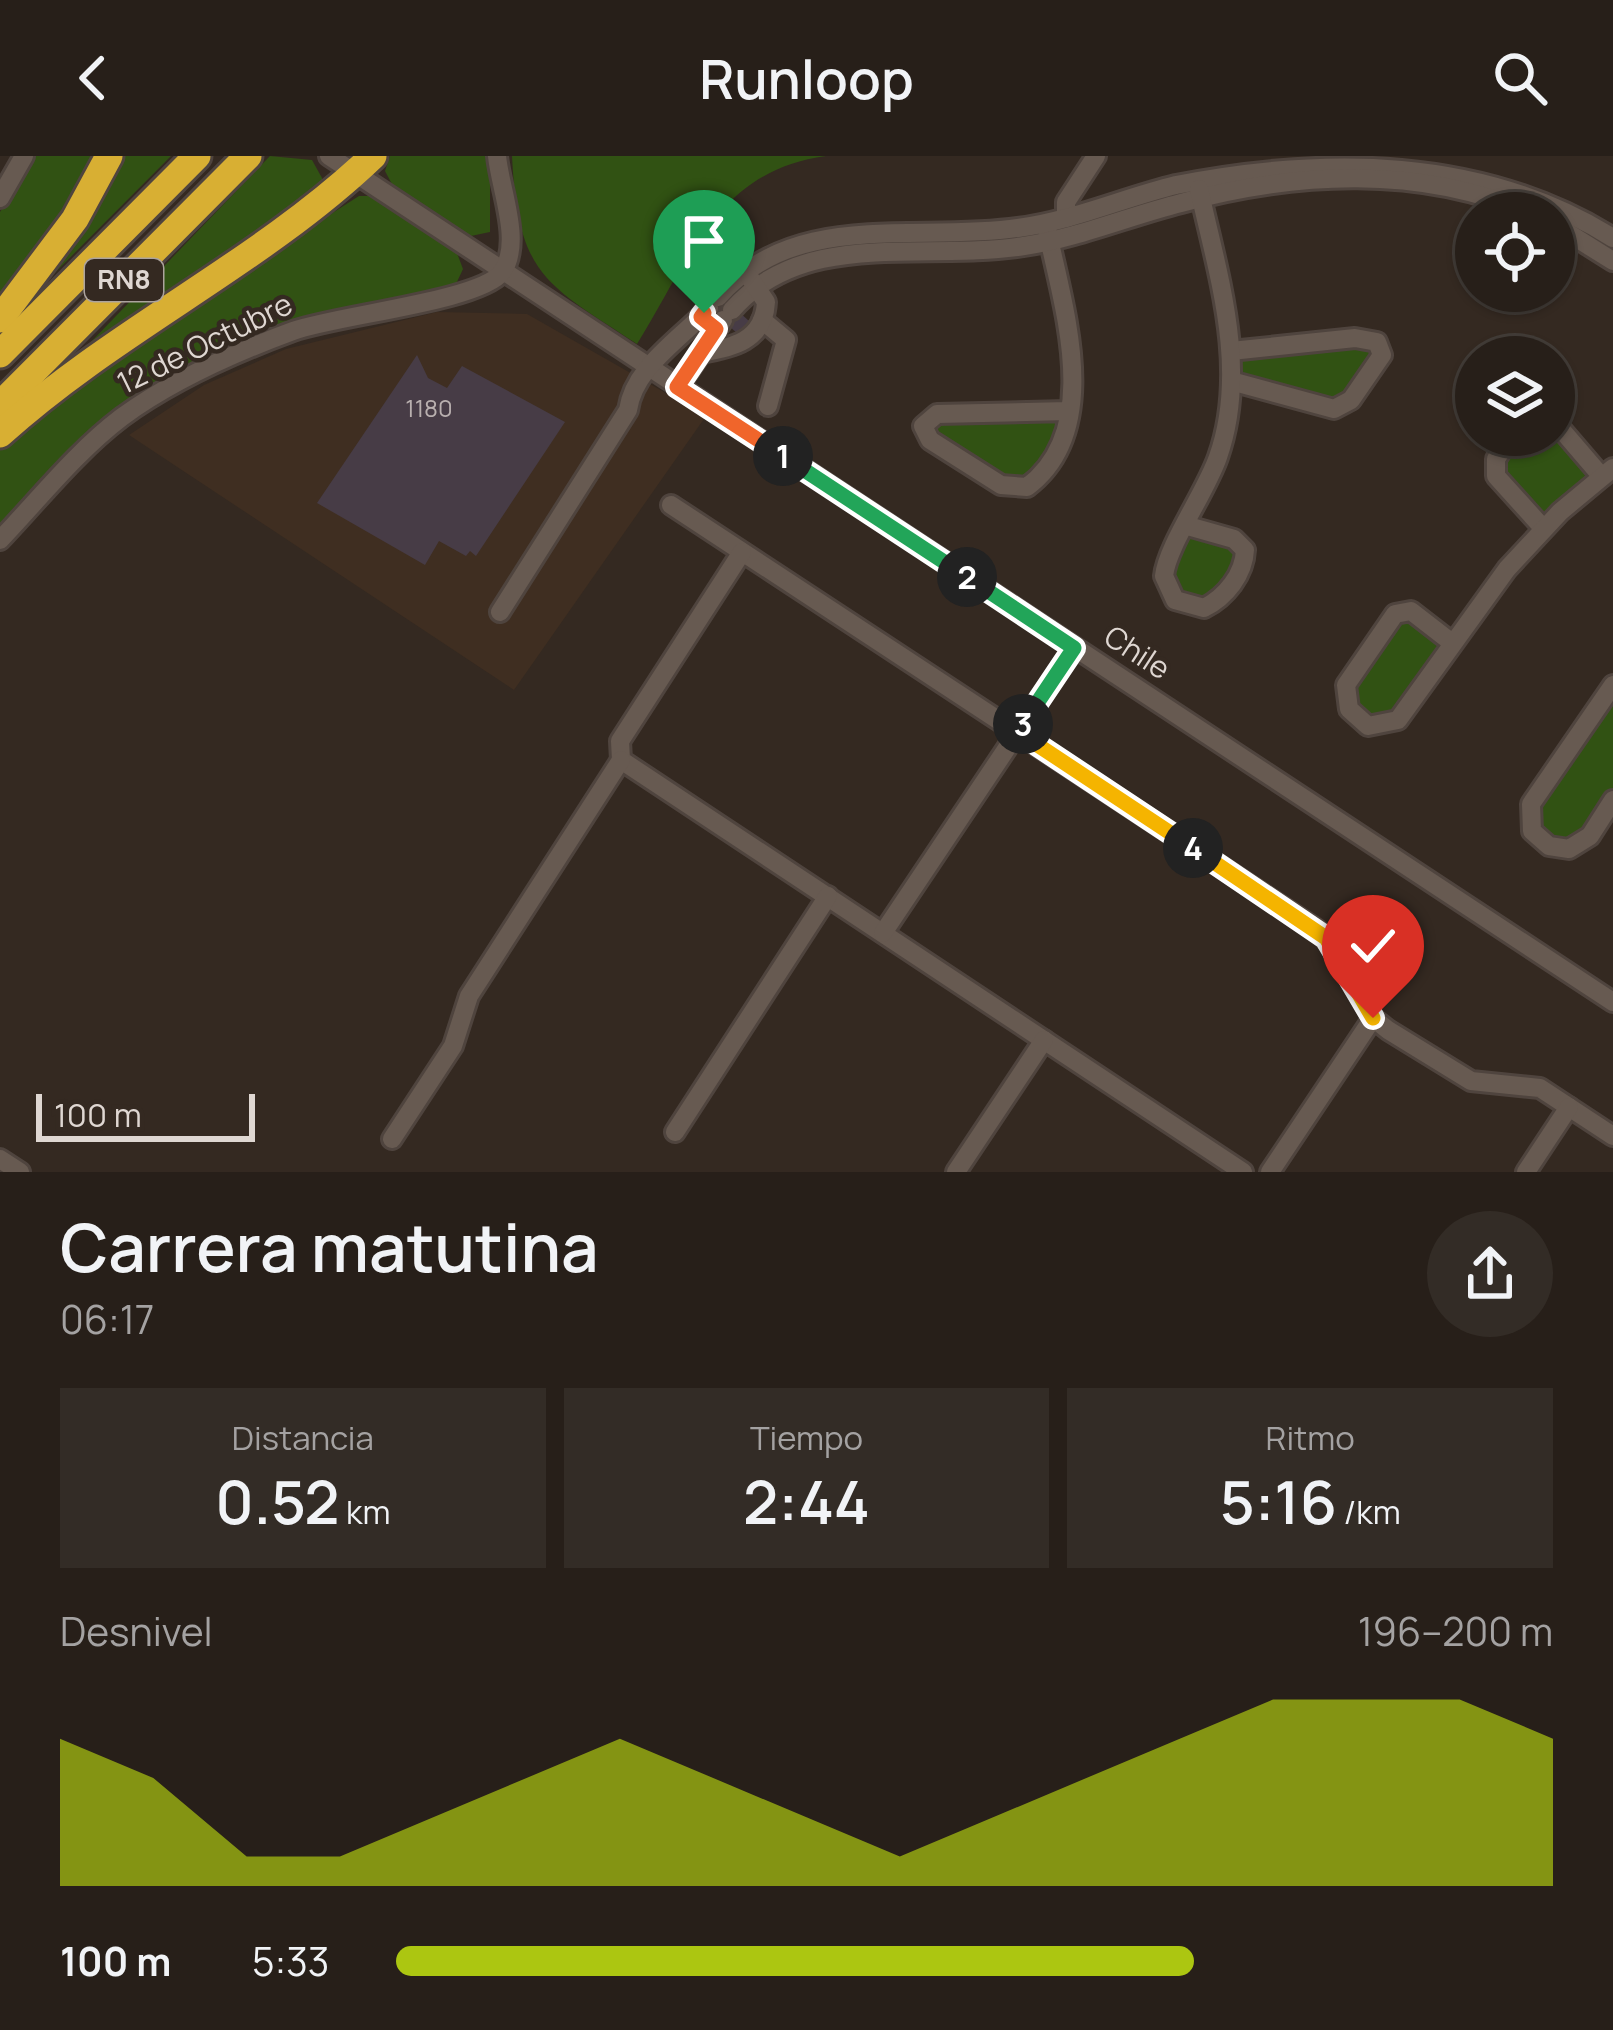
<!DOCTYPE html>
<html lang="es">
<meta charset="utf-8">
<style>
body{margin:0;font-family:Manrope,sans-serif;background:#332c26;color:#f1f3f6;height:100vh;display:flex;flex-direction:column;font-size:45px;white-space:nowrap}
*{box-sizing:border-box;margin:0}
p{font-size:39px;color:#a4a2a2}
.icon{flex:none;width:66px;height:66px;fill:none;stroke:currentColor;stroke-width:2;stroke-linecap:round;stroke-linejoin:round}
.map{position:relative;height:1016px;overflow:hidden}
.details{display:flex;flex-direction:column;background:#271f19;flex:1}
.details>*{flex:none}
.tools{position:absolute;left:1455px;top:36px;display:grid;gap:24px}
.tools a{display:grid;place-items:center;width:120px;height:120px;border-radius:50%;background:#271f19;box-shadow:0 3px 9px #0004,0 0 0 3px #433d38;font-size:60px}
.scale{position:absolute;left:36px;bottom:30px;width:219px;box-sizing:border-box;padding-left:12px;border:6px solid #dfd7d2;border-top:0;font-size:33px;line-height:42px;white-space:nowrap;color:#dfd7d2;-webkit-text-stroke:9px #342921;paint-order:stroke}
.pin{position:absolute;display:grid;place-items:center;width:102px;height:102px;color:#fff;margin:-123px -51px;border-radius:50% 50% 50% 0;rotate:-45deg;box-shadow:0 0 12px #0007}
.pin .icon{rotate:45deg}
.km{position:absolute;width:60px;height:60px;margin:-30px;border-radius:50%;background:#222;color:#fff;font-size:33px;line-height:60px;text-align:center}
.round{display:grid;place-items:center;flex:none;width:126px;height:126px;border-radius:63px;background:#332c26}
.summary{display:flex;align-items:center;justify-content:space-between;height:204px;padding:0 60px}
h1{font-size:66px;font-weight:600;line-height:90px}
.figures{display:grid;grid-template-columns:repeat(3,1fr);gap:18px;height:204px;padding:12px 60px}
.figures div{display:grid;align-content:center;border-radius:0px;background:#332c26;text-align:center}
.figures b{font-size:60px;font-weight:600}
.figures small{font-size:33px;font-weight:400}
.figures p{font-size:33px}
.chart{height:336px;padding:24px 60px}
.chart p{display:flex;justify-content:space-between}
.chart svg{width:100%;height:216px;margin-top:12px;fill:#acc611;opacity:.7}
ul{padding:0 60px;list-style:none;font-size:39px}
li{display:grid;grid-template-columns:192px 144px 1fr;align-items:center;height:90px}
li i{height:30px;border-radius:15px;background:#acc611}
header{display:flex;justify-content:space-between;align-items:center;height:156px;padding:0 60px;background:#271f19;font-size:54px;font-weight:600}
.map>svg:first-child{display:block}
.built{fill:#3f2e21}
.green{fill:#315213}
.building{fill:#473c46}
.lines{fill:none;stroke-linecap:round;stroke-linejoin:round}
.minor-casing{stroke:#4f443e;stroke-width:24}
.highway-casing{stroke:#4f443e;stroke-width:33}
.minor{stroke:#675a51;stroke-width:18}
.highway{stroke:#d8af33;stroke-width:27}
.split-1-casing{stroke:#fff;stroke-width:24}
.split-2-casing{stroke:#fff;stroke-width:24}
.split-3-casing{stroke:#fff;stroke-width:24}
.split-4-casing{stroke:#fff;stroke-width:24}
.split-5-casing{stroke:#fff;stroke-width:24}
.split-1{stroke:#f0652b;stroke-width:15}
.split-2{stroke:#22a559;stroke-width:15}
.split-3{stroke:#22a559;stroke-width:15}
.split-4{stroke:#f5b400;stroke-width:15}
.split-5{stroke:#f5b400;stroke-width:15}
.labels{text-anchor:middle;stroke-width:9;stroke-linejoin:round;paint-order:stroke}
.number-label{font-size:24px;fill:#b9b0af}
.shield{fill:#342921;stroke:#aca39d;stroke-width:3}
.shield-label{font-size:27px;font-weight:bold;fill:#dfd7d2}
.street-label{font-size:30px;fill:#dfd7d2;stroke:#342921}
</style>
<header><svg class="icon" aria-label="back" viewBox="0 0 24 24"><path d="M15 5l-7 7 7 7"/></svg>Runloop<svg class="icon" aria-label="search" viewBox="0 0 24 24"><circle cx="10" cy="10" r="6"/><path d="M15 15l6 6"/></svg></header>
<div class="map">
<svg width="1613" height="1016" viewBox="0 0 1613 1016">
<rect width="100%" height="100%" fill="#342921"/>
<path class="built" d="M 437,156 L 527,158 L 706,260 L 514,534 L 129,279 L 204,229 L 286,193 Z"/>
<g class="green">
<path d="M 33,0 L 100,0 L 76,48 L 0,151 L 0,56 Z"/>
<path d="M 117,0 L 171,0 L 3,169 Z"/>
<path d="M 270,0 L 312,4 L 322,22 L 323,36 L 64,214 Z"/>
<path d="M 390,0 L 490,0 L 490,76 L 466,81 L 394,32 L 385,15 Z"/>
<path d="M 512,0 L 826,0 C 716,15 689,105 637,188 C 544,127 518,119 512,0 Z"/>
<path d="M 359,40 L 374,40 L 457,97 L 463,113 L 456,128 L 287,169 L 72,294 L 0,368 L 0,289 L 32,260 C 140,184 248,110 359,40 Z"/>
<path d="M 1364,185 L 1377,192 L 1339,248 L 1240,218 L 1241,203 Z"/>
<path d="M 1052,261 L 1057,270 L 1037,314 L 1018,329 L 933,279 L 932,267 Z"/>
<path d="M 1554,272 L 1588,318 L 1541,359 L 1501,320 L 1499,306 L 1516,279 L 1554,279 Z"/>
<path d="M 1190,380 L 1234,390 L 1238,406 L 1210,444 L 1186,445 L 1169,414 Z"/>
<path d="M 1404,460 L 1440,487 L 1440,493 L 1396,559 L 1362,562 L 1350,532 Z"/>
<path d="M 1613,537 L 1613,635 L 1579,684 L 1552,687 L 1532,660 Z"/>
</g>
<g class="building">
<path d="M 706,126 L 749,165 L 738,178 L 694,139 Z"/>
<path d="M 417,199 L 428,222 L 447,232 L 462,210 L 565,266 L 476,400 L 470,395 L 466,400 L 439,385 L 425,409 L 317,347 Z"/>
</g>
<g class="lines">
<defs>
<g id="minor">
<path d="M 329,0 L 1613,846"/>
<path d="M 0,42 L 24,0"/>
<path d="M 1066,62 L 1066,46 L 1096,0"/>
<path d="M 1554,68 L 1613,105"/>
<path d="M 1047,73 C 1062,148 1105,273 1027,331 L 1001,329 L 930,284 L 923,270 L 937,258 L 1068,255"/>
<path d="M 718,141 C 795,53 913,87 1018,72 C 1072,65 1123,42 1176,29 C 1325,0 1482,0 1613,82"/>
<path d="M 732,154 C 805,71 923,106 1024,90 C 1078,82 1129,60 1181,47 C 1295,16 1420,9 1530,57"/>
<path d="M 762,164 L 786,184 L 768,250"/>
<path d="M 700,197 C 732,192 764,185 766,146 L 750,122"/>
<path d="M 1231,225 L 1334,253 L 1351,244 L 1382,199 L 1377,186 L 1355,182 L 1231,195"/>
<path d="M 678,231 L 723,164"/>
<path d="M 1554,265 L 1602,321"/>
<path d="M 1512,279 L 1496,303 L 1496,320 L 1543,372"/>
<path d="M 671,349 L 1316,773 L 1335,792 L 1373,862 L 1388,874 L 1471,925 L 1540,932 L 1613,980"/>
<path d="M 1188,370 L 1234,383 L 1245,394 C 1244,418 1226,441 1204,452 L 1175,444 L 1164,420 C 1167,390 1206,336 1218,301 C 1249,213 1218,119 1199,33"/>
<path d="M 0,384 C 39,343 77,295 122,261 C 171,225 236,196 293,175 C 337,159 481,145 502,116 C 523,87 500,33 497,0"/>
<path d="M 742,396 L 620,585 L 621,604 L 1243,1016"/>
<path d="M 500,456 L 628,254 C 634,211 680,184 709,152"/>
<path d="M 1451,486 L 1411,455 L 1395,458 L 1346,529 L 1349,553 L 1368,570 L 1398,564 L 1507,413 L 1560,356 L 1613,312"/>
<path d="M 1613,529 L 1531,648 L 1532,675 L 1549,690 L 1569,693 L 1590,680 L 1613,644"/>
<path d="M 883,777 L 1074,492"/>
<path d="M 675,976 L 828,740"/>
<path d="M 392,983 L 453,890 L 469,840 L 621,604"/>
<path d="M 0,1003 L 20,1016"/>
<path d="M 956,1016 L 1044,884"/>
<path d="M 1270,1016 L 1373,862"/>
<path d="M 1526,1016 L 1569,951"/>
</g>
<g id="highway">
<path d="M 0,163 L 75,63 L 109,0"/>
<path d="M 0,198 L 197,0"/>
<path d="M 0,249 L 248,0"/>
<path d="M 0,278 C 116,173 261,107 373,0"/>
</g>
</defs>
<use href="#minor" class="minor-casing"/>
<use href="#highway" class="highway-casing"/>
<use href="#minor" class="minor"/>
<use href="#highway" class="highway"/>
</g>
<g class="lines">
<defs>
<path id="split-1" d="M 704,157 L 701,161 L 716,173 L 677,231 L 783,300"/>
<path id="split-2" d="M 783,300 L 967,421"/>
<path id="split-3" d="M 967,421 L 1074,492 L 1023,568"/>
<path id="split-4" d="M 1023,568 L 1018,576 L 1193,692"/>
<path id="split-5" d="M 1193,692 L 1326,782 L 1373,862"/>
</defs>
<use href="#split-1" class="split-1-casing"/>
<use href="#split-2" class="split-2-casing"/>
<use href="#split-3" class="split-3-casing"/>
<use href="#split-4" class="split-4-casing"/>
<use href="#split-5" class="split-5-casing"/>
<use href="#split-1" class="split-1"/>
<use href="#split-2" class="split-2"/>
<use href="#split-3" class="split-3"/>
<use href="#split-4" class="split-4"/>
<use href="#split-5" class="split-5"/>
</g>
<g class="labels">
<g class="number-label">
<text x="429" y="261">1180</text>
</g>
<rect class="shield" x="85" y="103" width="78" height="42" rx="9"/>
<g class="shield-label">
<text x="124" y="133">RN8</text>
</g>
<g class="street-label">
<text transform="translate(205 188) rotate(-26)" y="10">12 de Octubre</text>
<text transform="translate(1137 497) rotate(33)" y="10">Chile</text>
</g>
</g>
</svg>
<div class="tools">
<a><svg class="icon" aria-label="locate" viewBox="0 0 24 24"><circle cx="12" cy="12" r="6"/><path d="M12 2v4M12 18v4M2 12h4M18 12h4"/></svg></a>
<a><svg class="icon" aria-label="layers" viewBox="0 0 24 24"><path d="M12 4l9 5-9 5-9-5zM3 14l9 5 9-5"/></svg></a>
</div>
<div class="scale">100 m</div>
<div class="pin" style="left:704px;top:157px;background:#1e9e55"><svg class="icon" aria-label="arrive" viewBox="0 0 24 24"><path d="M6 21V4h12l-3 4 3 4H6"/></svg></div>
<div class="pin" style="left:1373px;top:862px;background:#d93025"><svg class="icon" aria-label="check" viewBox="0 0 24 24"><path d="M5 12l5 5 9-10"/></svg></div>
<b class="km" style="left:783px;top:300px">1</b>
<b class="km" style="left:967px;top:421px">2</b>
<b class="km" style="left:1023px;top:568px">3</b>
<b class="km" style="left:1193px;top:692px">4</b>
</div>
<section class="details">
<div class="summary"><div><h1>Carrera matutina</h1><p>06:17</p></div><a class="round"><svg class="icon" aria-label="share" viewBox="0 0 24 24"><path d="M12 15V3M7 8l5-5 5 5M5 13v7h14v-7"/></svg></a></div>
<div class="figures">
<div><p>Distancia</p><b>0.52<small> km</small></b></div>
<div><p>Tiempo</p><b>2:44</b></div>
<div><p>Ritmo</p><b>5:16<small> /km</small></b></div>
</div>
<div class="chart"><p><span>Desnivel</span>196–200 m</p>
<svg viewBox="0 0 160 44" preserveAspectRatio="none"><path d="M0 44V14L10 22L20 38L30 38L40 30L50 22L60 14L70 22L80 30L90 38L100 30L110 22L120 14L130 6L140 6L150 6L160 14V44z"/></svg>
</div>
<ul>
<li><b>100 m</b>5:33<i style="width:69%"></i></li>
</ul>
</section>
